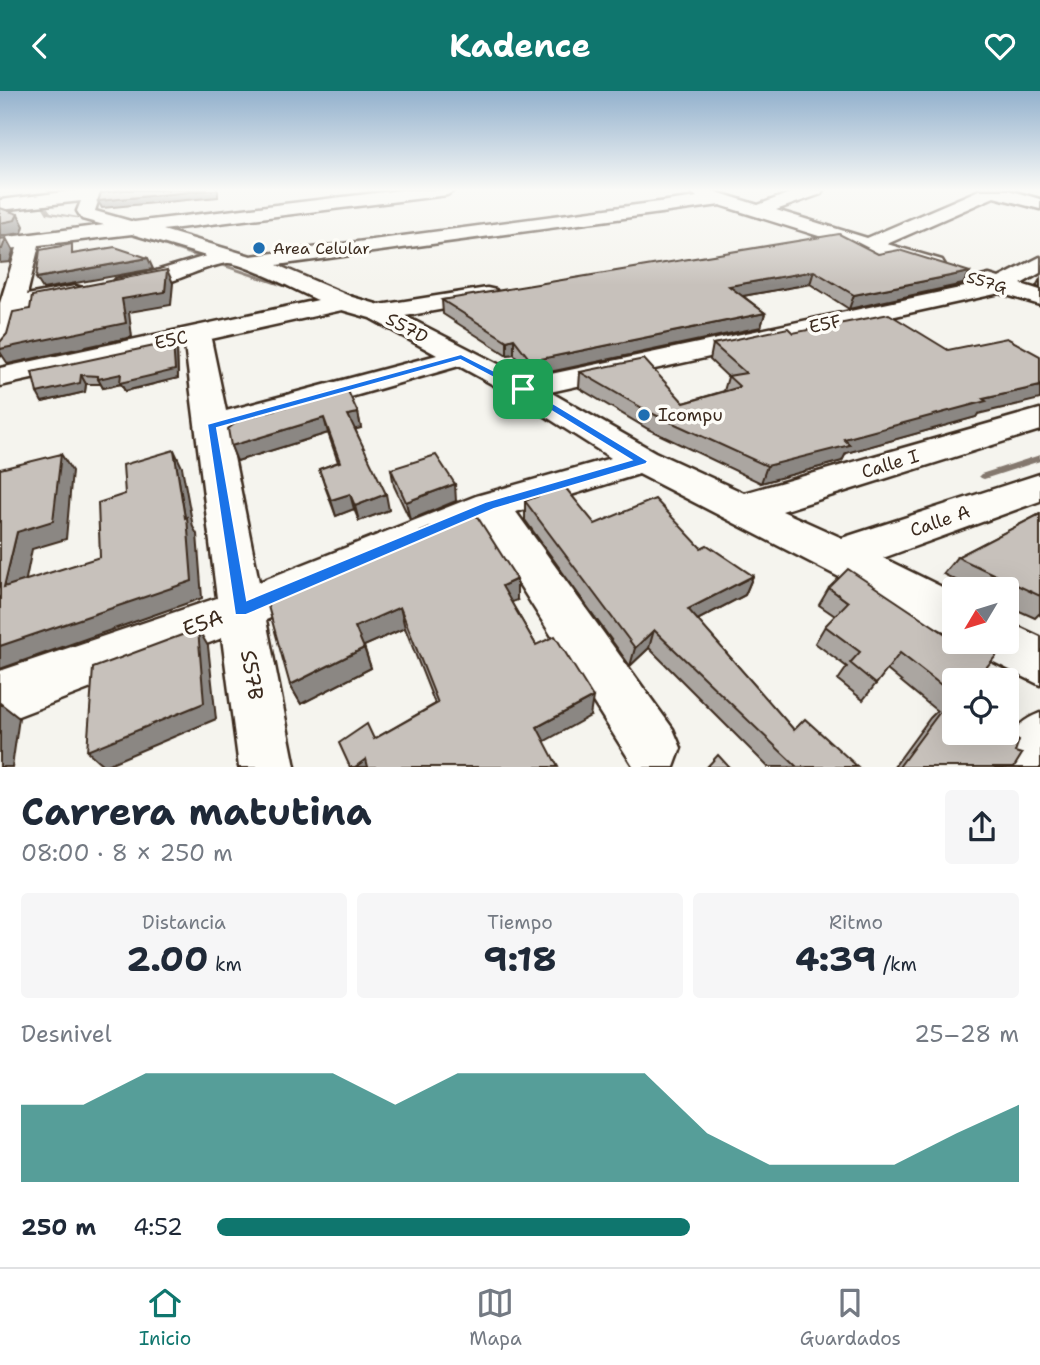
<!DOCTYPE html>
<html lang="es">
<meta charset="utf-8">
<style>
body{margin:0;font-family:"Shantell Sans",sans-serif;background:#f6f6f7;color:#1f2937;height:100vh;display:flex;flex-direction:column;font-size:26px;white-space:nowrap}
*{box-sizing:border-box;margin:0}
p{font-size:23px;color:#747a83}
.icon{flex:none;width:38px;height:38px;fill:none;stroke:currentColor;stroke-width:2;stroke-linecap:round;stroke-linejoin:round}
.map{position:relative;height:676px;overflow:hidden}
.panel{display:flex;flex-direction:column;background:#fff;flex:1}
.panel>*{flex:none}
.needle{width:46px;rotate:232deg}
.tools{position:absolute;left:942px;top:486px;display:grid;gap:14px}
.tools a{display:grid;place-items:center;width:77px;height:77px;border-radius:7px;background:#fff;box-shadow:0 7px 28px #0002;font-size:35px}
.pin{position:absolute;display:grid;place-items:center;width:60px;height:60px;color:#fff;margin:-30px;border-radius:14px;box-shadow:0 4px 10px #0006}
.round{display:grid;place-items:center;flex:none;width:74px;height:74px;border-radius:7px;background:#f6f6f7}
.summary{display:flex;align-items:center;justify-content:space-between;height:119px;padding:0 21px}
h1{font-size:38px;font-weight:700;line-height:52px}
.metrics{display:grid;grid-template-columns:repeat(3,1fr);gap:10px;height:119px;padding:7px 21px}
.metrics div{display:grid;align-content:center;border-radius:7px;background:#f6f6f7;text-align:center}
.metrics b{font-size:35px;font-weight:700}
.metrics small{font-size:19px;font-weight:400}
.metrics p{font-size:19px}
.chart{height:196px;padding:14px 21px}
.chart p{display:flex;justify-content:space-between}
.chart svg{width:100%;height:126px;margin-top:7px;fill:#0f766e;opacity:.7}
ul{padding:0 21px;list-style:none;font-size:23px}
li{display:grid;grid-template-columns:112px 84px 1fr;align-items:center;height:52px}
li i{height:18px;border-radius:9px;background:#0f766e}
header{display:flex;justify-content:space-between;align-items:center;height:91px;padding:0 21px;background:#0f766e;color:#fff;font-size:32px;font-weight:700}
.menu{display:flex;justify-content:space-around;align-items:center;height:98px;border-top:2px solid #e0e1e3;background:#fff;font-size:19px;color:#747a83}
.menu a{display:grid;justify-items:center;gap:4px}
.menu .selected{color:#0f766e}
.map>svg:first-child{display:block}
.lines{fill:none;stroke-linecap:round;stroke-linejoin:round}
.stream{fill:#84786e;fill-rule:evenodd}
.minor-casing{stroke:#3b2a1e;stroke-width:5}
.minor{fill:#fdfcf7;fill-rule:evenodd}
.wall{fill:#aba6a1;stroke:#3b2a1e;stroke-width:2}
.shaded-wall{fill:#8b8783;stroke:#3b2a1e;stroke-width:2}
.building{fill:#c7c1bb;stroke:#3b2a1e;stroke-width:2}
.route{fill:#1a73e8;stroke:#fff;stroke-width:2;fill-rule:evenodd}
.poi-dot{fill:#1f6fb2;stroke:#fdfcf7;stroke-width:2.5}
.labels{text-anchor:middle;stroke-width:7;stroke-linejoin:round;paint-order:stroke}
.far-poi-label{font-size:16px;fill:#3b2a1e;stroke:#fdfcf7;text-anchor:start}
.far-street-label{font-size:16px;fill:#3b2a1e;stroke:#fdfcf7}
.street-label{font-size:18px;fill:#3b2a1e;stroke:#fdfcf7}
.poi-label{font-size:18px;fill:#3b2a1e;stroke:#fdfcf7;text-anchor:start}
.near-street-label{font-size:21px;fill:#3b2a1e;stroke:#fdfcf7}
</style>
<header><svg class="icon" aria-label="back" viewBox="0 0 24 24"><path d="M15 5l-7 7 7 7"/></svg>Kadence<svg class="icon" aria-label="heart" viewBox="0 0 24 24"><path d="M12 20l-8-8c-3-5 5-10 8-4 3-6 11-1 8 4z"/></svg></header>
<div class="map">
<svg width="1040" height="676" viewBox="0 0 1040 676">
<rect width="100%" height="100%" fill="#f5f4ee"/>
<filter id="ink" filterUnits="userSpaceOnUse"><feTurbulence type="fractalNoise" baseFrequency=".0143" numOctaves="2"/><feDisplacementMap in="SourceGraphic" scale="14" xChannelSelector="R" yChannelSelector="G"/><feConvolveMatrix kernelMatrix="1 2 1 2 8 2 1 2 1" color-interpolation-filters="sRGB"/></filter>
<g filter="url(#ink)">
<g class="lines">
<g class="stream">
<path d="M 30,112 L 45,113 L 51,121 L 84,127 L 82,128 L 47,123 L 42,115 L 30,114 Z"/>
<path d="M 121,139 L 125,139 L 312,203 L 307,204 L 121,141 Z"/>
<path d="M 1040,364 L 1040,370 L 984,388 L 981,387 L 979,385 L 981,383 Z"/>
</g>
<defs>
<g id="minor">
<path d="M 80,99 L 135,99 L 127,104 L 99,107 L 95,120 L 134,131 L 401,99 L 455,99 L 447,104 L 163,139 L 251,165 L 697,106 L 692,102 L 694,99 L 710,99 L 758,114 L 798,99 L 823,99 L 821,103 L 776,119 L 867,147 L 979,99 L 1008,99 L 1040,108 L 1040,118 L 994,106 L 887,153 L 942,169 L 945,174 L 942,179 L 934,181 L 720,114 L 277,174 L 352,206 L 380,214 L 487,197 L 496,199 L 499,204 L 496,209 L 405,225 L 527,288 L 979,193 L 981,186 L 989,184 L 999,187 L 1040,166 L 1040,182 L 1021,193 L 1040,199 L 1040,214 L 1000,202 L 550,301 L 655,361 L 744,402 L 1040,318 L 1040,339 L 782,420 L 842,447 L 1040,383 L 1040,410 L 883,467 L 954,502 L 954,545 L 639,383 L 516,421 L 673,638 L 681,657 L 674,676 L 634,676 L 482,434 L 266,529 L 295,676 L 239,676 L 222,547 L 0,632 L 0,580 L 217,507 L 185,254 L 0,295 L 0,277 L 318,209 C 301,202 241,170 227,172 C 193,177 150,207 116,198 L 112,193 L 116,188 L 156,180 L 206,165 L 132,143 L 39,154 L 27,204 L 75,195 L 83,197 L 87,202 L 83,207 L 23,219 L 14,256 L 10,262 L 0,264 L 0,212 L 17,157 L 0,159 L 0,147 L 104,134 L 82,128 L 77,120 L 81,110 L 0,119 L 0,109 ZM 342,219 L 370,227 L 437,264 L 226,320 L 211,248 ZM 459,275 L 512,304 L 611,367 L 476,405 L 259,491 L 229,341 Z"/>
<path d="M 1006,530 L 1040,546 L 1040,594 L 986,567 L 979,551 L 1006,551 Z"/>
<path d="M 1040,622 L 1040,676 L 996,676 C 1007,649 1012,633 1040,622 Z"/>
</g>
</defs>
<use href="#minor" class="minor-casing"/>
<use href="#minor" class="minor"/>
</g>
<g class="wall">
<path d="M 878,163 L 963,193 L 849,218 L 810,193 L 743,205 L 765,222 L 761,236 L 531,285 L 514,263 L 507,264 L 443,223 L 442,209 Z"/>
<path d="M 1040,188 L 1040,196 L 1036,195 Z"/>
<path d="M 793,242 L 978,323 L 976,326 L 846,362 L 842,370 L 761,392 L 648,338 L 579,297 L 580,281 L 684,312 L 724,300 L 728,286 L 710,269 L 713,253 Z"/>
<path d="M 177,258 L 178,287 L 125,300 L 121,293 L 103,297 L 101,293 L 86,293 L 85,301 L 42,311 L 32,281 Z"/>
<path d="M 358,322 L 361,337 L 355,338 L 389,419 L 359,430 L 354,418 L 336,425 L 324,393 L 319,378 L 338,371 L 328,342 L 237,370 L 231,355 Z"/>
<path d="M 391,378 L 456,410 L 410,429 L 394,395 Z"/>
<path d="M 525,410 L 595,433 L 701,457 L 753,485 L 745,504 L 697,529 L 794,639 L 858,676 L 768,676 L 649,557 L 630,575 L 525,429 Z"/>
<path d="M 1040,423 L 1040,524 L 1039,523 L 1035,527 L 1006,514 L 1006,499 L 976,499 L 943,483 L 957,466 Z"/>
<path d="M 421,441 L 517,509 L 511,511 L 536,554 L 590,625 L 374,648 L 435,613 L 405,537 L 364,555 L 371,577 L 301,613 L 290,594 L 422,443 Z"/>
<path d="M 829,497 L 954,590 L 954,642 L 1015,661 L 1014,676 L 894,676 L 930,627 L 937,620 L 887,579 L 863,609 L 838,589 L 847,576 L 815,552 L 825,535 L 835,525 L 819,514 Z"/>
</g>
<g class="shaded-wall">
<path d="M 210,99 L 218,99 L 218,106 L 102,117 L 98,110 Z"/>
<path d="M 18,123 L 24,135 L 22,142 L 0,145 L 0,132 Z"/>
<path d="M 6,147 L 13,160 L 10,171 L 0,172 L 0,158 Z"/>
<path d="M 148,167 L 153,178 L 43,198 L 36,187 Z"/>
<path d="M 167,179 L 173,192 L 171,214 L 129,221 L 132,246 L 8,273 L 0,261 L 0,258 L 122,208 Z"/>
<path d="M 814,180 L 810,193 L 726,208 L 729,195 Z"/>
<path d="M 970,181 L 963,193 L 849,218 L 854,204 Z"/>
<path d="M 765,222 L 761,236 L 531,285 L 531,270 Z"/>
<path d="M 514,248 L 514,263 L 507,264 L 507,250 Z"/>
<path d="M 173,251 L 177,258 L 178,287 L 125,300 L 121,293 L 103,297 L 98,288 Z"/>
<path d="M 81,284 L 86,293 L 85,301 L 42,311 L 37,302 Z"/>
<path d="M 1040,295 L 1040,308 L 978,323 L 976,326 L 846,362 L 842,370 L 761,392 L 767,375 L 844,348 L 983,308 Z"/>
<path d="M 358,322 L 361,337 L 352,339 L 348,324 Z"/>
<path d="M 324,327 L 328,342 L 237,370 L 231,355 Z"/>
<path d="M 174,359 L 182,376 L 193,436 L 197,443 L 202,507 L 0,578 L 0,555 L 185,427 Z"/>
<path d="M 61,363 L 72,380 L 66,448 L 32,458 L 21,513 L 4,496 L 17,441 Z"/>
<path d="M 455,393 L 456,410 L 410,429 L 406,411 Z"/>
<path d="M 350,403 L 354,418 L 336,425 L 331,409 Z"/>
<path d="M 386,403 L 389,419 L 359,430 L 355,415 Z"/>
<path d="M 753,485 L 745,504 L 682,537 L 688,518 Z"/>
<path d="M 517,488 L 517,509 L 502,515 L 502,495 Z"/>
<path d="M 400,516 L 405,537 L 362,556 L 355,536 Z"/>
<path d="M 198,538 L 208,555 L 216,628 L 104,675 L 87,660 Z"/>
<path d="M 654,539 L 649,557 L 630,575 L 635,557 Z"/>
<path d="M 364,557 L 371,577 L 301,613 L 290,594 Z"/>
<path d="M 593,606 L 590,625 L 536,655 L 537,636 Z"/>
<path d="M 0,612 L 19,627 L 12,676 L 0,676 Z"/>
<path d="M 366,668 L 369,676 L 355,676 Z"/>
</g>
<g class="building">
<path d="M 124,99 L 210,99 L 98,110 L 101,102 Z"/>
<path d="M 0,117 L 18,123 L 15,129 L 0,132 Z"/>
<path d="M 839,143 L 878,163 L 899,159 L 970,181 L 854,204 L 814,180 L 729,195 L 765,222 L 531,270 L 514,248 L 507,250 L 442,209 Z"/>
<path d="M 6,147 L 2,158 L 0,158 L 0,148 Z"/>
<path d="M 72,153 L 72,163 L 115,156 L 148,167 L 36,187 L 40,159 Z"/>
<path d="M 167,179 L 165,201 L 122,208 L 126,232 L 0,258 L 0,251 L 7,243 L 13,221 L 30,218 L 32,205 Z"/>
<path d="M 889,223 L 948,259 L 1007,247 L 1040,265 L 1040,295 L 983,308 L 986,310 L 844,348 L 850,354 L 767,375 L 651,322 L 580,281 L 644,268 L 684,312 L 740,296 L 728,285 L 746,282 L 713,253 L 788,237 L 793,242 Z"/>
<path d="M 173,251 L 175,279 L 120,292 L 121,283 L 98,288 L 98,285 L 81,284 L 80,292 L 37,302 L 32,281 Z"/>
<path d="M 347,298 L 358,322 L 348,324 L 386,403 L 355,415 L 350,403 L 331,409 L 319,378 L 340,371 L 324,327 L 231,355 L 228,338 L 239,329 Z"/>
<path d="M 174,359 L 185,427 L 187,426 L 192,490 L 0,555 L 0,378 L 61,363 L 53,430 L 17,441 L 4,496 L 100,466 L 98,412 L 125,403 L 123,374 Z"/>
<path d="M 436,364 L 455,393 L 406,411 L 391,378 Z"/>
<path d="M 564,395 L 595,433 L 655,408 L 701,457 L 707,454 L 753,485 L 688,518 L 794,639 L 805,628 L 858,676 L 797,676 L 654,539 L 635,557 L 525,410 Z"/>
<path d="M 473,419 L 517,488 L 502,495 L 536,554 L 555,545 L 593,606 L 537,636 L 558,676 L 368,676 L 366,668 L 355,676 L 350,676 L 339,652 L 367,633 L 374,648 L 438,612 L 400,516 L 355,536 L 364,557 L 290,594 L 266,508 L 422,443 L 421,441 Z"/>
<path d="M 1040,423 L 1040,505 L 957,466 Z"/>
<path d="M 848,478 L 950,546 L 954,542 L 954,551 L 990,551 L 1001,559 L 975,590 L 954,590 L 954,604 L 900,562 L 876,593 L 850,572 L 860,561 L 825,535 L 848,511 L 829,497 Z"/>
<path d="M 198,538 L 204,612 L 87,660 L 93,577 Z"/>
<path d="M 948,610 L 954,613 L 954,642 L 1006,642 L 1019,649 L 1015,661 L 1022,663 L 1014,676 L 899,676 Z"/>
<path d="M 718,664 L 729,676 L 707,676 Z"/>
</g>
</g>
<linearGradient id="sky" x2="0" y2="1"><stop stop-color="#93b1cd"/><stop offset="0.51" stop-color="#fafaf7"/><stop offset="1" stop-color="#fafaf7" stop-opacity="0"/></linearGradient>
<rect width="1040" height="194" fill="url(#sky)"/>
<path class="route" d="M 461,263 L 526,296 L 648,370 L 646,373 L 494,418 L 246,524 L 235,524 L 207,333 ZM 460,269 L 519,300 L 631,369 L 485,411 L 247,509 L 217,337 Z"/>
<g class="poi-dot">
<circle cx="259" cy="157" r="7"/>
<circle cx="644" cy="324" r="7"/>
</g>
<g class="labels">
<g class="far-poi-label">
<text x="273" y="163">Area Celular</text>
</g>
<g class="far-street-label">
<text transform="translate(987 191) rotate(17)" y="6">S57G</text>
</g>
<g class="street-label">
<text transform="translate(825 233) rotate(-12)" y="6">E5F</text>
<text transform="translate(407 237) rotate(28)" y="6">S57D</text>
<text transform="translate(171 249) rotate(-12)" y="6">E5C</text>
<text transform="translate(890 373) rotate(-17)" y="6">Calle I</text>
<text transform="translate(940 430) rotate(-19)" y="6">Calle A</text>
</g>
<g class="poi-label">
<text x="658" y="330">Icompu</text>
</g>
<g class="near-street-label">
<text transform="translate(203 532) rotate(-20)" y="7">E5A</text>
<text transform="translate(252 584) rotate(80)" y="7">S57B</text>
</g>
</g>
</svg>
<div class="tools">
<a><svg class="needle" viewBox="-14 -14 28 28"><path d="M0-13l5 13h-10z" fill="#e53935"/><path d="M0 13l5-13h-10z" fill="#747a83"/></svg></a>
<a><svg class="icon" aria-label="locate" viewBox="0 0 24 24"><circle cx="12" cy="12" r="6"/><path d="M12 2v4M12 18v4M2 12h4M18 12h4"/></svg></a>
</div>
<div class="pin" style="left:523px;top:298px;background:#1e9e55"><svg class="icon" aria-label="arrive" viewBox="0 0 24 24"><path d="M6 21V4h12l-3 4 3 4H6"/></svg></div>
</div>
<section class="panel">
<div class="summary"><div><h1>Carrera matutina</h1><p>08:00 · 8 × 250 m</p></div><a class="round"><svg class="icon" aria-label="share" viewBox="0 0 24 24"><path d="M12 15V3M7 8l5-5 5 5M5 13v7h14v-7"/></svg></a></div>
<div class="metrics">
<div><p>Distancia</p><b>2.00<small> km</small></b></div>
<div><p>Tiempo</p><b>9:18</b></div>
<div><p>Ritmo</p><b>4:39<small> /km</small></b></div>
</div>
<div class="chart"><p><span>Desnivel</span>25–28 m</p>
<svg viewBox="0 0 160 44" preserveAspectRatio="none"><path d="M0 44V17L10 17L20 6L30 6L40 6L50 6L60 17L70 6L80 6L90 6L100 6L110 27L120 38L130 38L140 38L150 27L160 17V44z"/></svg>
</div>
<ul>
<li><b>250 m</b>4:52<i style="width:59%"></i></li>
</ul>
</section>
<nav class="menu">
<a class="selected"><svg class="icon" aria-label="home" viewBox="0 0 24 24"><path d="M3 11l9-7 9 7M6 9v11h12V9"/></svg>Inicio</a>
<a><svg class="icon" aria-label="map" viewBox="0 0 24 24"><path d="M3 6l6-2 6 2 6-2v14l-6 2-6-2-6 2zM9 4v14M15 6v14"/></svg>Mapa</a>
<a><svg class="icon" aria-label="saved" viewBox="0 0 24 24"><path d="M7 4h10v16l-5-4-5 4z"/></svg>Guardados</a>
</nav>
